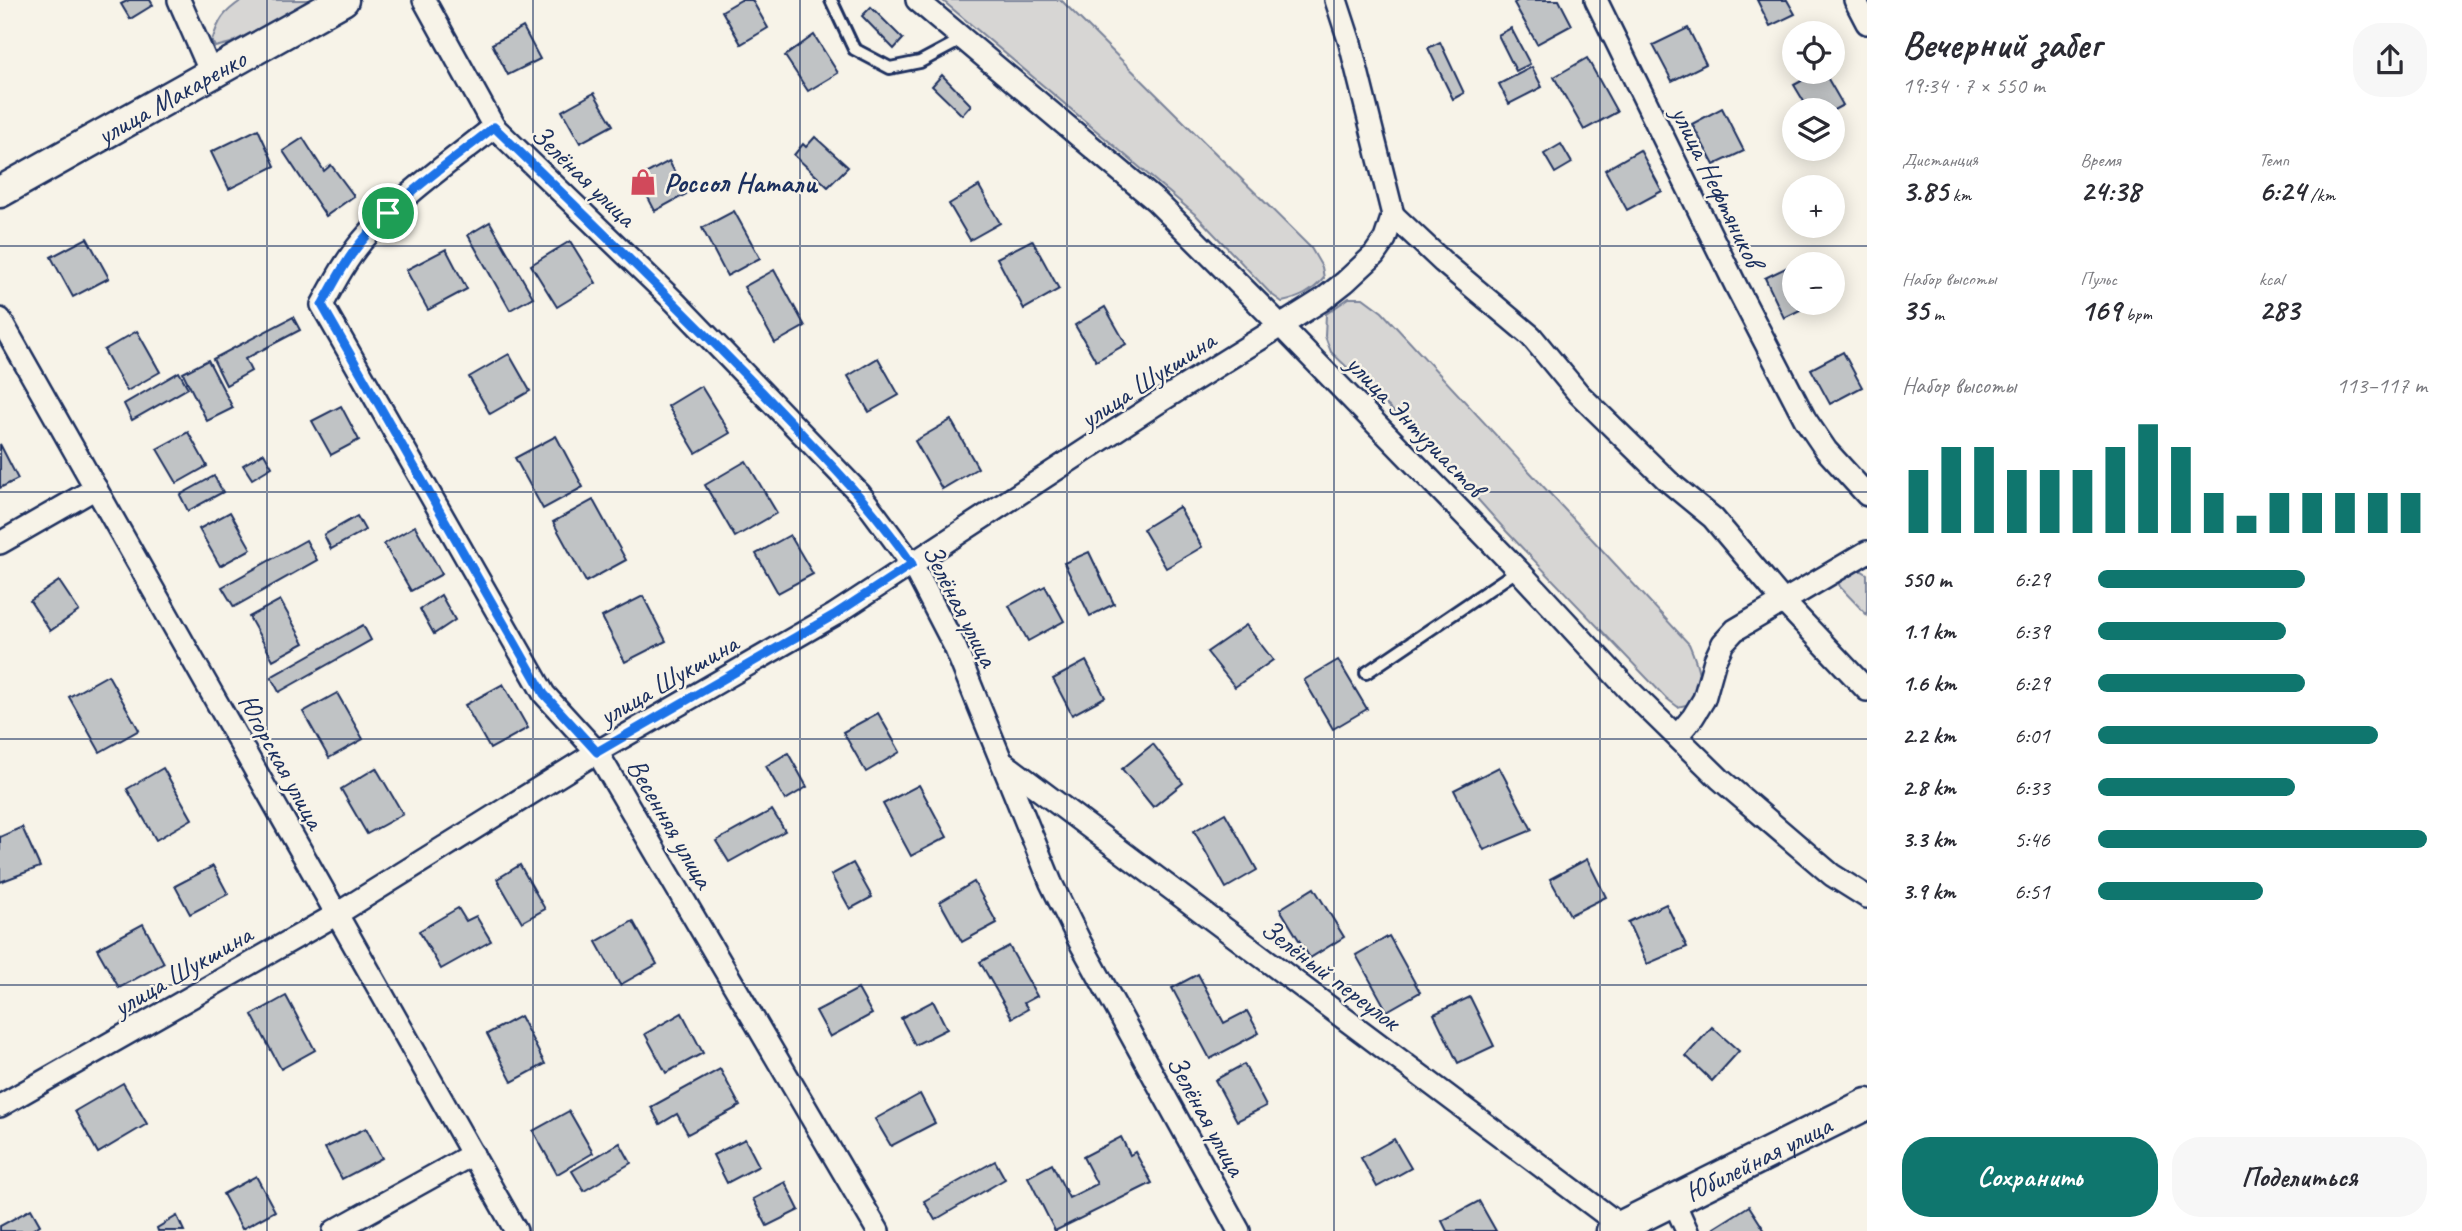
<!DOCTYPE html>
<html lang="ru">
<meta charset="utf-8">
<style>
body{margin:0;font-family:Caveat,sans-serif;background:#f7f7f7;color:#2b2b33;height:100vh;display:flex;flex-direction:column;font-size:26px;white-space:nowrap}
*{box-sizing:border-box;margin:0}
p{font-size:23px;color:#7c7c81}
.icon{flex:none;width:38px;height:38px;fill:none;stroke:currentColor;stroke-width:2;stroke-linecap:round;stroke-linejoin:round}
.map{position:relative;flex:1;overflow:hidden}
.side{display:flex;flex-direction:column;background:#fff;width:595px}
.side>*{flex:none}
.fabs{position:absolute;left:1782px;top:21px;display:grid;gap:14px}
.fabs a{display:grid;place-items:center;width:63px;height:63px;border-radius:50%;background:#fff;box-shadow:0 4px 18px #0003;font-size:35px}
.pin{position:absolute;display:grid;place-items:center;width:60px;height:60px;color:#fff;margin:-30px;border:4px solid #fff;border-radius:50%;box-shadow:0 2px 7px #0007}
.round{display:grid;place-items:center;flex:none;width:74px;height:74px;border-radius:28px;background:#f7f7f7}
.headline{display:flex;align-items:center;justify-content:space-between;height:119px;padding:0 35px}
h1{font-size:38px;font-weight:800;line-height:52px}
.metrics{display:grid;grid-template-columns:repeat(3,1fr);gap:10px;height:119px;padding:7px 35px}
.metrics div{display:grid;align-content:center}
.metrics b{font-size:30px;font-weight:800}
.metrics small{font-size:19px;font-weight:400}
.metrics p{font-size:19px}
.chart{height:196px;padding:14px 35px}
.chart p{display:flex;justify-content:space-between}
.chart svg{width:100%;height:126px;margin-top:7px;stroke:#0f766e;stroke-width:6}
.primary-button{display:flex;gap:14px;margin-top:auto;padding:14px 35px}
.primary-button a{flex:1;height:80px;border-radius:28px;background:#0f766e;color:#fff;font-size:28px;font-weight:800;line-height:80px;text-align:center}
.primary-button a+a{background:#f7f7f7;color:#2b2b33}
ul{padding:0 35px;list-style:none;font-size:23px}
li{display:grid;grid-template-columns:112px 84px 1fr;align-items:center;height:52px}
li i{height:18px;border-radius:9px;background:#0f766e}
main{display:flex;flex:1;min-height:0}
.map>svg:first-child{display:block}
.green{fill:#d7d6d4;stroke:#798299;stroke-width:2}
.building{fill:#c0c3c5;stroke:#1b2f5e;stroke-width:2}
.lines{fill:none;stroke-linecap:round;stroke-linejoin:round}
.lane-casing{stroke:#1b2f5e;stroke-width:16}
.street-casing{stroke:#1b2f5e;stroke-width:26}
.secondary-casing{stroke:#1b2f5e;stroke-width:35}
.lane{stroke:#f7f3e8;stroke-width:10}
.street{stroke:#f7f3e8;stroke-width:21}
.secondary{stroke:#f7f3e8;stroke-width:30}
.route-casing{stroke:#fff;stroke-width:14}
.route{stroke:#1a73e8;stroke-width:9}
.grid{fill:none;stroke:#1b2f5e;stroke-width:2;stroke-opacity:0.55}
.labels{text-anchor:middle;stroke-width:5;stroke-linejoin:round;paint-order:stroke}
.street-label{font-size:28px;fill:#1b2f5e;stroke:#f7f3e8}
.poi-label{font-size:28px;font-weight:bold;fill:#1b2f5e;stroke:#f7f3e8;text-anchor:start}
</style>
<main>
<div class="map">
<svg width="1867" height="1231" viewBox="0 0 1867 1231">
<rect width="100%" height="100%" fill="#f7f3e8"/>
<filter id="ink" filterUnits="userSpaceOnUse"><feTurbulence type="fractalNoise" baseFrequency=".0143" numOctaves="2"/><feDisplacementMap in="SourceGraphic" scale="14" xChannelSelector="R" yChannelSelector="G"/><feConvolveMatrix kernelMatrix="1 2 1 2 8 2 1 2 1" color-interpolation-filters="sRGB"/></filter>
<g filter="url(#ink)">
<g class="green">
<path d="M 242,0 L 315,0 L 231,43 L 215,47 L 212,41 C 219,19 223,13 242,0 Z"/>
<path d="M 942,0 L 1061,0 L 1311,248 L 1322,267 L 1324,278 C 1312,292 1300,298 1282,302 L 1271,294 L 1197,216 Z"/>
<path d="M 1349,298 L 1363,298 L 1382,312 L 1689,644 C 1700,671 1704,678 1690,704 L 1678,707 L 1666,698 L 1507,532 L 1430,446 L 1331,352 L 1325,336 L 1326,314 Z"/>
<path d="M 1850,571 L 1862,571 L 1867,574 L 1867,615 L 1840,587 L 1838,581 L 1840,577 Z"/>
</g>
<g class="building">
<path d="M 129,0 L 150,0 L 153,5 L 130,19 L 121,4 Z"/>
<path d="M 741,0 L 752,0 L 768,28 L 741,44 L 722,11 Z"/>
<path d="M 1519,0 L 1559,0 L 1572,25 L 1537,44 L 1514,3 Z"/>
<path d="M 1757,0 L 1787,0 L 1795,14 L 1770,26 Z"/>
<path d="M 871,7 L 903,39 L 894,49 L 862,16 Z"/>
<path d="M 523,27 L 540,59 L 508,75 L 492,44 Z"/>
<path d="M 1511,28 L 1530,64 L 1516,71 L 1498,35 Z"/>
<path d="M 1688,28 L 1706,64 L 1672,81 L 1653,45 Z"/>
<path d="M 814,35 L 838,73 L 808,91 L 785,56 Z"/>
<path d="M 1440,42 L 1464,93 L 1453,99 L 1428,48 Z"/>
<path d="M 1587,58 L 1617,112 L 1584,130 L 1554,77 Z"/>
<path d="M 1532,67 L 1542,87 L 1509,104 L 1499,84 Z"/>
<path d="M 1818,72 L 1824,72 L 1843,105 L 1832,111 L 1809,110 L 1794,85 Z"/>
<path d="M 942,75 L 971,105 L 962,115 L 932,86 Z"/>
<path d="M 594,93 L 613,125 L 580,143 L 562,111 Z"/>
<path d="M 1722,108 L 1744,151 L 1714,165 L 1692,124 Z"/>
<path d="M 258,129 L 275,166 L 229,189 L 211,152 Z"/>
<path d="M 815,137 L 848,167 L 828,187 L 794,155 L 803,144 L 806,147 Z"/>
<path d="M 303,138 L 324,171 L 331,165 L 354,196 L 326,216 L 283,151 Z"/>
<path d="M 1561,144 L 1572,163 L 1555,173 L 1544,154 Z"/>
<path d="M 1640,150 L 1662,191 L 1627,210 L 1605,170 Z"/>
<path d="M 669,161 L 686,194 L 655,211 L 638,178 Z"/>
<path d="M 979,186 L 1000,223 L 970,240 L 949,204 Z"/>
<path d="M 734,211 L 760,258 L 727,276 L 702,228 Z"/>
<path d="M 490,222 L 533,297 L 510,310 L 468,235 Z"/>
<path d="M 87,238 L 109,278 L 73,297 L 51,257 Z"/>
<path d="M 1032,240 L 1059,289 L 1024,309 L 997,258 Z"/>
<path d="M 570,241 L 596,283 L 557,307 L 531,265 Z"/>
<path d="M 446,249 L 467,289 L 428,310 L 406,270 Z"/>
<path d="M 1800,261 L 1802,264 L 1794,264 L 1794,303 L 1814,303 L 1784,318 L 1765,278 Z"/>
<path d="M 774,270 L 805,326 L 775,343 L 744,287 Z"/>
<path d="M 1105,307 L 1126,344 L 1096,361 L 1075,325 Z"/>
<path d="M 293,317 L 300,330 L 245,359 L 251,371 L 226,385 L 213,359 Z"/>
<path d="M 137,331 L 160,372 L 127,391 L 104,350 Z"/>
<path d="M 1843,352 L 1862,387 L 1830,404 L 1811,369 Z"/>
<path d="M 509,354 L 530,391 L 490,414 L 469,377 Z"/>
<path d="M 878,358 L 899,395 L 869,412 L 848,376 Z"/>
<path d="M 208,360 L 233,408 L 207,421 L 183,373 Z"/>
<path d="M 179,372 L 188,388 L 132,420 L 124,404 Z"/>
<path d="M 701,386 L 730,433 L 696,453 L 668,406 Z"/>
<path d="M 341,406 L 359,440 L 331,455 L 312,421 Z"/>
<path d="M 951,420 L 978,468 L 942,489 L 915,441 Z"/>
<path d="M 188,432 L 207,466 L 177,483 L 157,449 Z"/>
<path d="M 556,436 L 583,487 L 543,509 L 515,458 Z"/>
<path d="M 0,444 L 18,479 L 0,488 Z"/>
<path d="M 264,453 L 272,467 L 252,479 L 243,465 Z"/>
<path d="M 746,461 L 777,513 L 735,537 L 705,485 Z"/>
<path d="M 214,476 L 223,492 L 188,511 L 180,495 Z"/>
<path d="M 593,500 L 626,560 L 586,582 L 553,522 Z"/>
<path d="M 1179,507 L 1202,547 L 1166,568 L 1143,529 Z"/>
<path d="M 230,512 L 251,549 L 220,566 L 199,529 Z"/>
<path d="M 357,516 L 365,530 L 331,549 L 324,535 Z"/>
<path d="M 415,526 L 442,574 L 411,591 L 384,544 Z"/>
<path d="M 790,535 L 813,574 L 778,593 L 756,554 Z"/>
<path d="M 306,540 L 317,560 L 234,607 L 222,587 Z"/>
<path d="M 1089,552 L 1114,604 L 1090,616 L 1064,563 Z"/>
<path d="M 59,581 L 79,611 L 50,631 L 30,601 Z"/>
<path d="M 1045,586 L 1064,621 L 1028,641 L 1009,606 Z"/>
<path d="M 441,595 L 455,620 L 434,634 L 420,609 Z"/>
<path d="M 643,596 L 666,641 L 625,662 L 602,617 Z"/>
<path d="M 280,600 L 304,643 L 273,660 L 249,617 Z"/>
<path d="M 363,625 L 371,640 L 279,692 L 271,677 Z"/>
<path d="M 1246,625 L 1273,660 L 1235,687 L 1207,652 Z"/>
<path d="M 1338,660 L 1367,709 L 1333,729 L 1304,680 Z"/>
<path d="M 1086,661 L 1105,697 L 1072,715 L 1053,679 Z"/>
<path d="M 108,675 L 139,730 L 100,752 L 69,697 Z"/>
<path d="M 503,684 L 528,728 L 490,749 L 465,705 Z"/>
<path d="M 337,693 L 363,739 L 329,758 L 303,712 Z"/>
<path d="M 878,713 L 900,752 L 866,772 L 843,732 Z"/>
<path d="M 1153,744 L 1183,783 L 1153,807 L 1122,769 Z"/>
<path d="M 788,753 L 807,787 L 785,800 L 766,766 Z"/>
<path d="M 1499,767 L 1532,830 L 1484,850 L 1454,790 Z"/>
<path d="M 163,768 L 192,819 L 156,840 L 127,789 Z"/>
<path d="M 376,768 L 403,814 L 367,834 L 341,789 Z"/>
<path d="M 919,785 L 947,837 L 911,856 L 883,804 Z"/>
<path d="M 772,810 L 785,831 L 729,862 L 716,841 Z"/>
<path d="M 1225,813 L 1257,870 L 1226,888 L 1194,831 Z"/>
<path d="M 22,827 L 40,867 L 0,882 L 0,837 Z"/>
<path d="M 1587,859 L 1606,897 L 1570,915 L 1550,879 Z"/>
<path d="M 853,863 L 872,897 L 850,909 L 831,875 Z"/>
<path d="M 520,865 L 545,909 L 522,922 L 497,879 Z"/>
<path d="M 213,866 L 228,894 L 190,914 L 175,886 Z"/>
<path d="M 974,882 L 997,923 L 962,942 L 940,902 Z"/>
<path d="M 1314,888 L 1344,937 L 1310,958 L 1280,909 Z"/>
<path d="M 1666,904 L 1687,947 L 1647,964 L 1628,922 Z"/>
<path d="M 458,908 L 466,921 L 476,916 L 491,941 L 441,969 L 419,931 Z"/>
<path d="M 633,921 L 657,964 L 620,985 L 596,942 Z"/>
<path d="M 143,924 L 164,963 L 119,988 L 97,949 Z"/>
<path d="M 1389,936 L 1420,992 L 1387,1011 L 1356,955 Z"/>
<path d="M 1009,946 L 1037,996 L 1024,1003 L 1028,1009 L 1012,1018 L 980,962 Z"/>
<path d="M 1198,974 L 1224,1023 L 1247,1011 L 1259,1033 L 1210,1059 L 1172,988 Z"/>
<path d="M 858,989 L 872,1014 L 830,1037 L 816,1011 Z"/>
<path d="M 286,996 L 315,1050 L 281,1069 L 252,1015 Z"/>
<path d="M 1470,997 L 1494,1046 L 1458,1063 L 1434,1014 Z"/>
<path d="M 933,1001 L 947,1029 L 915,1045 L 901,1018 Z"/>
<path d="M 682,1013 L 703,1053 L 666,1073 L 645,1034 Z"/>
<path d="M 520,1016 L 545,1064 L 512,1082 L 487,1034 Z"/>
<path d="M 1712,1027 L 1739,1051 L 1712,1081 L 1686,1056 Z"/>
<path d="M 1244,1064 L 1266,1106 L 1237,1121 L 1215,1080 Z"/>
<path d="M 720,1069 L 740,1106 L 688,1134 L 677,1114 L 660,1124 L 651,1107 Z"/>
<path d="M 123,1083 L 147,1124 L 98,1153 L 75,1111 Z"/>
<path d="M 920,1094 L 935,1123 L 891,1146 L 875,1119 Z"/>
<path d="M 569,1111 L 593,1153 L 557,1174 L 533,1131 Z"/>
<path d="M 366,1128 L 382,1158 L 342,1179 L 325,1148 Z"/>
<path d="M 1121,1137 L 1130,1155 L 1135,1152 L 1152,1183 L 1055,1231 L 1028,1177 L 1052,1164 L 1069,1198 L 1097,1184 L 1083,1157 Z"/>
<path d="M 745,1139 L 759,1166 L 727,1183 L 713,1155 Z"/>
<path d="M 1394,1139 L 1411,1168 L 1377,1187 L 1361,1158 Z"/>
<path d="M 620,1143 L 631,1163 L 584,1191 L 572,1171 Z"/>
<path d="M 995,1161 L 1005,1179 L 935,1220 L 924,1201 Z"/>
<path d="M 256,1176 L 275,1211 L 242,1229 L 223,1194 Z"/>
<path d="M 785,1182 L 799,1210 L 767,1226 L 753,1199 Z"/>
<path d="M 1479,1201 L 1496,1231 L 1447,1231 L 1442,1221 Z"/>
<path d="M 1749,1206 L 1765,1231 L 1716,1231 L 1714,1228 Z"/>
<path d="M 31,1209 L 40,1225 L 30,1231 L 0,1231 L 0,1226 Z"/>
<path d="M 177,1216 L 184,1231 L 158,1231 L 157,1228 Z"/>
</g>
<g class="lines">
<defs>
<g id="lane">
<path d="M 831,0 L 854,49 L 890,68 L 920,62 L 963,39"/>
<path d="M 1366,673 L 1518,570"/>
</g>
<g id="street">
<path d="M 179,0 L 211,73"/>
<path d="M 424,0 L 494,127 L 675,302 L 860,494 L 912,564 L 955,647 L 1051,883 L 1080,942 L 1239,1231"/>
<path d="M 917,0 L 1156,201 L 1282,327 L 1518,570 L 1628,689 L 1720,779 L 1832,875 L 1867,897"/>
<path d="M 1596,0 L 1737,288 L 1805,419 L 1826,450 L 1867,495"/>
<path d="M 1855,0 L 1867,23"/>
<path d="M 494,127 C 449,163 399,197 362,241 C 346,260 334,283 322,305 L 544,694 L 597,752 L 878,1231"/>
<path d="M 1393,215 L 1443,262 L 1531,336 L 1579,394 L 1668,481 L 1713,518 L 1783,601 L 1867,690"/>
<path d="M 0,319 L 516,1231"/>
<path d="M 0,543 L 96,488"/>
<path d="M 1677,736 L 1693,717 L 1704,699 L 1715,660 L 1723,643 L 1735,630 L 1867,552"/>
<path d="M 1005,764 L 1621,1226 L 1620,1231"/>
<path d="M 0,1106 L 337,914 L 597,752 L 834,615 L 1156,404 L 1322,300 L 1345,282 L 1374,255 L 1385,239 L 1393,215 L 1350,43 L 1336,0"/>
<path d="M 1673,1200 L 1687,1231"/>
<path d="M 334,1231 L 473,1154"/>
</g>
<g id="secondary">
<path id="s1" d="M 0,192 L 343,0"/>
<path id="s2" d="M 1612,1231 L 1867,1104"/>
</g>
</defs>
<use href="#lane" class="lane-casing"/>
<use href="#street" class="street-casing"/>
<use href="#secondary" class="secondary-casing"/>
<use href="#lane" class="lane"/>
<use href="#street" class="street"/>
<use href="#secondary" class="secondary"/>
</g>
</g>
<g class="lines" filter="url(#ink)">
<defs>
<path id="route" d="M 494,127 C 584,214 675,302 762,392 C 815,448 869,501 912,564 L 834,615 L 597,752 L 544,694 L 322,305 C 334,283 346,260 362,241 C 399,197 449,163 494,127 Z"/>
</defs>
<use href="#route" class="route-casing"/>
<use href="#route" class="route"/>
</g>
<path class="grid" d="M 267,0 L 267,1231M 533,0 L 533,1231M 800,0 L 800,1231M 1067,0 L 1067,1231M 1334,0 L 1334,1231M 1600,0 L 1600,1231M 0,246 L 1867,246M 0,492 L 1867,492M 0,739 L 1867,739M 0,985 L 1867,985"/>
<defs>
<symbol id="shop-bare" viewBox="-9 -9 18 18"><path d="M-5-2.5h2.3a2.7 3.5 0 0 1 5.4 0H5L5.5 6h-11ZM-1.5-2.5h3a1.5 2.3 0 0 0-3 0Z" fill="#d1495b" stroke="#f7f3e8" stroke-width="2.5" paint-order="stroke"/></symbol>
</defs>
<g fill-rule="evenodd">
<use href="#shop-bare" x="624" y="163" width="38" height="38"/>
</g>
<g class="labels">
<g class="street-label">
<text dy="10" stroke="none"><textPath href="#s1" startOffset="196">улица Макаренко</textPath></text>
<text transform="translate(584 175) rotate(44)" y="10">Зелёная улица</text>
<text transform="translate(1718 186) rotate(64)" y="10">улица Нефтяников</text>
<text transform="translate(1147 379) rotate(-33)" y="10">улица Шукшина</text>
<text transform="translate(1416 425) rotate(46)" y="10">улица Энтузиастов</text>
<text transform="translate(961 605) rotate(63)" y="10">Зелёная улица</text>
<text transform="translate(668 679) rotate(-30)" y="10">улица Шукшина</text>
<text transform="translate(282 761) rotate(61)" y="10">Югорская улица</text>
<text transform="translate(671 823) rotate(60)" y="10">Весенняя улица</text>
<text transform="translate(182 970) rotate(-30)" y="10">улица Шукшина</text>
<text transform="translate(1331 974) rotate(37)" y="10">Зелёный переулок</text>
<text transform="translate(1207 1115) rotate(61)" y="10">Зелёная улица</text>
<text dy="10" stroke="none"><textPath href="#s2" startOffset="163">Юбилейная улица</textPath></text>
</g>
<g class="poi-label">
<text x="664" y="192">Россол Натали</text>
</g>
</g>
</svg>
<div class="fabs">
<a><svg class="icon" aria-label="locate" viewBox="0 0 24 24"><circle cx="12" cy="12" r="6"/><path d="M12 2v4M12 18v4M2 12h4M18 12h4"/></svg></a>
<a><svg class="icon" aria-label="layers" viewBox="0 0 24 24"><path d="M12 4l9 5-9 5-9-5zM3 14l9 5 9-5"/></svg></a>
<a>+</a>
<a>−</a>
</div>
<div class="pin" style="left:388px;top:213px;background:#1e9e55"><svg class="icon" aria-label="arrive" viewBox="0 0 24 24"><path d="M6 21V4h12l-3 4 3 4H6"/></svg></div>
</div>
<section class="side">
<div class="headline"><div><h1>Вечерний забег</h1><p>19:34 · 7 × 550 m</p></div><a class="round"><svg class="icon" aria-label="share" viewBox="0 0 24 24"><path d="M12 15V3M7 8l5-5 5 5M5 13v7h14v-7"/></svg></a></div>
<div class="metrics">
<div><p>Дистанция</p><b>3.85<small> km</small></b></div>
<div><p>Время</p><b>24:38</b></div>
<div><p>Темп</p><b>6:24<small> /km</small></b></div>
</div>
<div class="metrics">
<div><p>Набор высоты</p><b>35<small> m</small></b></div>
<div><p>Пульс</p><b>169<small> bpm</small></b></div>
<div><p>kcal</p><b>283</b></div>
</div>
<div class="chart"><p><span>Набор высоты</span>113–117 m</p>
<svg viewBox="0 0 160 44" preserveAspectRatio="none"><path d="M5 44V22M15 44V14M25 44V14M35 44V22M45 44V22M55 44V22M65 44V14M75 44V6M85 44V14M95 44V30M105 44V38M115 44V30M125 44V30M135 44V30M145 44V30M155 44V30"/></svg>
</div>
<ul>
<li><b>550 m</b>6:29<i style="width:63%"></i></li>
<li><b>1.1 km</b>6:39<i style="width:57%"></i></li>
<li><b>1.6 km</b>6:29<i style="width:63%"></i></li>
<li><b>2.2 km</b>6:01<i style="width:85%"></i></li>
<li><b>2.8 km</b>6:33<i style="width:60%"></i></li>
<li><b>3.3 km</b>5:46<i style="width:100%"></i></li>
<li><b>3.9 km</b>6:51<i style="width:50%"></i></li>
</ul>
<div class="primary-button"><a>Сохранить</a><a>Поделиться</a></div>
</section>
</main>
